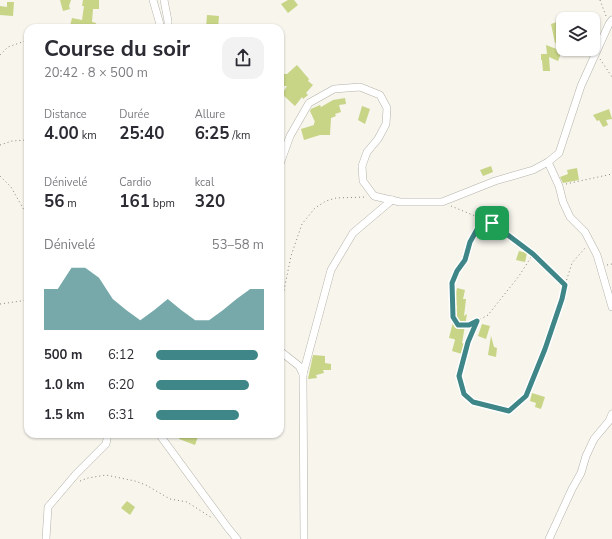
<!DOCTYPE html>
<html lang="fr">
<meta charset="utf-8">
<style>
body{margin:0;font-family:"Nunito Sans",sans-serif;background:#f2f2f3;color:#2b2b33;height:100vh;display:flex;flex-direction:column;font-size:15px;white-space:nowrap}
*{box-sizing:border-box;margin:0}
p{font-size:13px;color:#7c7c81}
.icon{flex:none;width:22px;height:22px;fill:none;stroke:currentColor;stroke-width:2;stroke-linecap:round;stroke-linejoin:round}
.map{position:relative;flex:1;overflow:hidden}
.side{position:absolute;left:24px;top:24px;width:260px;height:414px;display:flex;flex-direction:column;background:#fff;border-radius:12px;box-shadow:0 1px 3px #0004}
.side>*{flex:none}
.tools{position:absolute;left:556px;top:12px;display:grid;gap:8px}
.tools a{display:grid;place-items:center;width:44px;height:44px;border-radius:8px;background:#fff;box-shadow:0 1px 3px #0004;font-size:20px}
.pin{position:absolute;display:grid;place-items:center;width:34px;height:34px;color:#fff;margin:-17px;border-radius:8px;box-shadow:0 2px 6px #0006}
.round{display:grid;place-items:center;flex:none;width:42px;height:42px;border-radius:12px;background:#f2f2f3}
.summary{display:flex;align-items:center;justify-content:space-between;height:68px;padding:0 20px}
h1{font-size:22px;font-weight:700;line-height:30px}
.stats{display:grid;grid-template-columns:repeat(3,1fr);gap:6px;height:68px;padding:4px 20px}
.stats div{display:grid;align-content:center}
.stats b{font-size:17px;font-weight:700}
.stats small{font-size:11px;font-weight:400}
.stats p{font-size:11px}
.chart{height:112px;padding:8px 20px}
.chart p{display:flex;justify-content:space-between}
.chart svg{width:100%;height:72px;margin-top:4px;fill:#3e8687;opacity:.7}
ul{padding:0 20px;list-style:none;font-size:13px}
li{display:grid;grid-template-columns:64px 48px 1fr;align-items:center;height:30px}
li i{height:10px;border-radius:5px;background:#3e8687}
.map>svg:first-child{display:block}
.building{fill:#c8d486}
.lines{fill:none;stroke-linecap:round;stroke-linejoin:round}
.minor-casing{stroke:#b5b2aa;stroke-width:8}
.path{stroke:#86857f;stroke-width:1;stroke-dasharray:1 3;stroke-linecap:butt}
.minor{stroke:#fff;stroke-width:7}
.route-casing{stroke:#fff;stroke-width:8}
.route{stroke:#3e8687;stroke-width:5}
</style>
<div class="map">
<svg width="612" height="539" viewBox="0 0 612 539">
<rect width="100%" height="100%" fill="#f7f5ec"/>
<g class="building">
<path d="M 60,0 L 71,0 L 69,6 L 70,9 L 63,11 Z"/>
<path d="M 83,0 L 99,0 L 99,9 L 93,9 L 92,22 L 96,23 L 95,28 L 73,28 L 73,27 L 70,26 L 72,18 L 82,20 L 84,6 L 82,6 Z"/>
<path d="M 288,0 L 294,0 L 298,5 L 288,13 L 281,4 Z"/>
<path d="M 7,2 L 14,2 L 13,16 L 0,15 L 0,6 L 7,7 Z"/>
<path d="M 207,15 L 219,16 L 218,28 L 206,28 Z"/>
<path d="M 560,21 L 563,29 L 563,42 L 555,43 L 551,24 Z"/>
<path d="M 546,45 L 562,51 L 558,61 L 549,57 L 550,71 L 543,71 L 542,60 L 541,60 L 541,54 L 547,54 Z"/>
<path d="M 297,65 L 309,79 L 308,81 L 313,85 L 306,93 L 308,95 L 303,99 L 302,97 L 295,106 L 282,94 L 287,86 L 280,86 L 280,74 L 287,74 Z"/>
<path d="M 345,98 L 346,104 L 339,105 L 341,112 L 335,114 L 336,116 L 331,118 L 330,135 L 320,135 L 304,140 L 301,129 L 314,125 L 314,123 L 315,122 L 310,111 L 311,109 L 320,105 L 321,107 L 333,100 Z"/>
<path d="M 362,106 L 370,109 L 365,124 L 358,120 Z"/>
<path d="M 609,109 L 612,119 L 606,120 L 608,125 L 603,127 L 599,120 L 597,121 L 593,115 Z"/>
<path d="M 491,166 L 493,172 L 483,176 L 480,170 Z"/>
<path d="M 577,168 L 579,180 L 563,183 L 560,177 L 568,174 L 567,170 Z"/>
<path d="M 519,251 L 527,253 L 525,262 L 516,260 Z"/>
<path d="M 457,288 L 465,290 L 463,299 L 466,299 L 464,316 L 467,314 L 462,343 L 465,344 L 462,354 L 452,351 L 455,340 L 454,339 L 449,338 L 457,306 L 453,305 Z"/>
<path d="M 482,324 L 490,326 L 486,339 L 478,336 Z"/>
<path d="M 491,336 L 494,347 L 497,348 L 496,357 L 488,355 Z"/>
<path d="M 313,355 L 325,356 L 325,363 L 331,364 L 331,370 L 323,370 L 324,373 L 316,375 L 317,378 L 308,379 Z"/>
<path d="M 532,393 L 545,397 L 541,409 L 535,407 L 536,403 L 530,401 Z"/>
<path d="M 181,434 L 199,434 L 195,445 L 179,439 Z"/>
<path d="M 127,501 L 135,507 L 130,515 L 121,508 Z"/>
</g>
<g class="lines">
<defs>
<g id="minor">
<path d="M 153,0 L 161,28"/>
<path d="M 164,0 L 168,21 L 168,28"/>
<path d="M 548,162 L 559,186 L 563,202 L 570,217 L 585,232 L 597,255 L 612,307"/>
<path d="M 280,164 L 290,136 L 309,103 L 334,89 L 360,87 L 380,95 L 387,108 L 386,124 L 378,139 L 367,152 L 362,166 L 363,181 L 374,196 L 400,202 L 442,202 L 495,181 L 533,170 L 548,162 L 559,153 L 581,86 L 609,24 L 612,20"/>
<path d="M 280,351 L 299,366 L 303,374"/>
<path d="M 159,434 L 228,528 L 237,539"/>
<path d="M 46,539 L 48,507 L 76,474 L 106,444 L 108,434"/>
<path d="M 304,539 L 303,374 L 331,270 L 353,233 L 392,200"/>
<path d="M 549,539 L 572,489 L 581,473 L 586,456 L 594,439 L 609,421 L 612,414"/>
</g>
</defs>
<use href="#minor" class="minor-casing"/>
<g class="path">
<path d="M 600,0 L 606,16"/>
<path d="M 581,49 L 588,51"/>
<path d="M 0,55 L 8,47 L 28,40"/>
<path d="M 600,59 L 612,77"/>
<path d="M 0,145 L 12,141 L 28,140"/>
<path d="M 0,176 L 11,187 L 28,217"/>
<path d="M 566,184 L 612,174"/>
<path d="M 451,206 L 492,223 L 533,254 L 564,284"/>
<path d="M 533,254 L 519,276 L 488,315 L 477,321 L 468,343 L 459,376 L 464,394 L 473,402 L 509,411 L 526,396 L 545,349 L 562,299 L 565,285 L 572,263 L 585,248"/>
<path d="M 607,265 L 612,264"/>
<path d="M 0,304 L 28,300"/>
<path d="M 280,310 L 291,256 L 302,224 L 315,208 L 326,201 L 336,198 L 365,197"/>
<path d="M 476,322 L 469,325 L 458,325 L 453,317 L 452,283 L 457,271 L 465,260 L 470,242 L 479,226 L 491,223"/>
<path d="M 80,481 L 88,478 L 106,475 L 135,481 L 146,485 L 170,499 L 187,502 L 212,518"/>
</g>
<use href="#minor" class="minor"/>
</g>
<g class="lines">
<defs>
<path id="route" d="M 492,223 L 533,254 L 565,285 L 562,299 L 545,349 L 526,396 L 509,411 L 473,402 L 464,394 L 459,376 L 468,342 L 477,321 L 469,325 L 458,325 L 453,317 L 452,283 L 457,271 L 465,260 L 470,242 L 479,226 Z"/>
</defs>
<use href="#route" class="route-casing"/>
<use href="#route" class="route"/>
</g>
</svg>
<div class="tools">
<a><svg class="icon" aria-label="layers" viewBox="0 0 24 24"><path d="M12 4l9 5-9 5-9-5zM3 14l9 5 9-5"/></svg></a>
</div>
<div class="pin" style="left:492px;top:223px;background:#1e9e55"><svg class="icon" aria-label="arrive" viewBox="0 0 24 24"><path d="M6 21V4h12l-3 4 3 4H6"/></svg></div>
<section class="side">
<div class="summary"><div><h1>Course du soir</h1><p>20:42 · 8 × 500 m</p></div><a class="round"><svg class="icon" aria-label="share" viewBox="0 0 24 24"><path d="M12 15V3M7 8l5-5 5 5M5 13v7h14v-7"/></svg></a></div>
<div class="stats">
<div><p>Distance</p><b>4.00<small> km</small></b></div>
<div><p>Durée</p><b>25:40</b></div>
<div><p>Allure</p><b>6:25<small> /km</small></b></div>
</div>
<div class="stats">
<div><p>Dénivelé</p><b>56<small> m</small></b></div>
<div><p>Cardio</p><b>161<small> bpm</small></b></div>
<div><p>kcal</p><b>320</b></div>
</div>
<div class="chart"><p><span>Dénivelé</span>53–58 m</p>
<svg viewBox="0 0 160 44" preserveAspectRatio="none"><path d="M0 44V19L10 19L20 6L30 6L40 12L50 25L60 32L70 38L80 32L90 25L100 32L110 38L120 38L130 32L140 25L150 19L160 19V44z"/></svg>
</div>
<ul>
<li><b>500 m</b>6:12<i style="width:94%"></i></li>
<li><b>1.0 km</b>6:20<i style="width:86%"></i></li>
<li><b>1.5 km</b>6:31<i style="width:77%"></i></li>
</ul>
</section>
</div>
